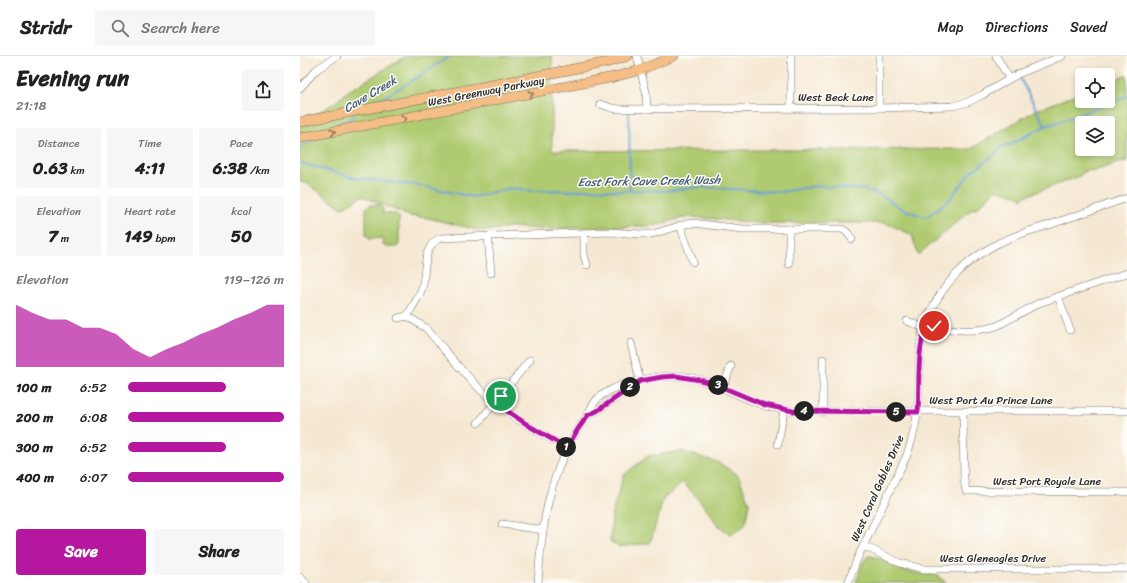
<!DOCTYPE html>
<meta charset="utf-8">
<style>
body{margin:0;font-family:Sriracha,sans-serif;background:#f6f6f6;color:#222;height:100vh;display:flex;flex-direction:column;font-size:15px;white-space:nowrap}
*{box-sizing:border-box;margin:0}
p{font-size:13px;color:#767676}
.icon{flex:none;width:22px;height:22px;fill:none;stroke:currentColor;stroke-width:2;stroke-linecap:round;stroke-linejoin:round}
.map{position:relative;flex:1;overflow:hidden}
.side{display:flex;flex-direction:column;background:#fff;width:300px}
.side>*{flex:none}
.tools{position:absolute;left:775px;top:12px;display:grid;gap:8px}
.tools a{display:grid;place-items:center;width:40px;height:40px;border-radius:4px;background:#fff;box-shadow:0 2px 6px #0003;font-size:20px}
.pin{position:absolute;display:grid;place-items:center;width:34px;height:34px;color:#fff;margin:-17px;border:2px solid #fff;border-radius:50%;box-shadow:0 1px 4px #0007}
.km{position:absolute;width:20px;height:20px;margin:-10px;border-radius:50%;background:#222;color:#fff;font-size:11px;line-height:20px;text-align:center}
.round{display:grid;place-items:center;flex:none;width:42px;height:42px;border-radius:4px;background:#f6f6f6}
.overview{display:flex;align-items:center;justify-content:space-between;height:68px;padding:0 16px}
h1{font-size:22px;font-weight:700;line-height:30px}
.figures{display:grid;grid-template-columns:repeat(3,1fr);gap:6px;height:68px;padding:4px 16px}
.figures div{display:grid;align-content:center;border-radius:4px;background:#f6f6f6;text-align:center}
.figures b{font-size:17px;font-weight:700}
.figures small{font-size:11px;font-weight:400}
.figures p{font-size:11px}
.chart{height:112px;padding:8px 16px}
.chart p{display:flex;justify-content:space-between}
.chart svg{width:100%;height:72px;margin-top:4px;fill:#b5179e;opacity:.7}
.button{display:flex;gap:8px;margin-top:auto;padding:8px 16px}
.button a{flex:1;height:46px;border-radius:4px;background:#b5179e;color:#fff;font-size:16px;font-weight:700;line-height:46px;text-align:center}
.button a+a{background:#f6f6f6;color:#222}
ul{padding:0 16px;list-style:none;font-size:13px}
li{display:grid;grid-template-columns:64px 48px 1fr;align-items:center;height:30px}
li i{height:10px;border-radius:5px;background:#b5179e}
header{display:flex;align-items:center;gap:24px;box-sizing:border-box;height:56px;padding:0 20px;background:#fff;border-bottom:1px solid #e0e0e0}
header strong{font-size:19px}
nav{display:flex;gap:22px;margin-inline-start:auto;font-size:14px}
.search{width:280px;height:36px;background:#f6f6f6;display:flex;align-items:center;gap:10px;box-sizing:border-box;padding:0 14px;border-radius:4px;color:#767676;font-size:15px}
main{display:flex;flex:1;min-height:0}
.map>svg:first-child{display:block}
.green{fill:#afca70;stroke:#6d7a4e;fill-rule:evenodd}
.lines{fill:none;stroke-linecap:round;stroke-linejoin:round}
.stream{stroke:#689dd5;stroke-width:2}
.minor-casing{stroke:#726d65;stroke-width:8}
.major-casing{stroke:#726d65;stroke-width:10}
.minor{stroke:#fff;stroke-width:7}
.major{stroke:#f6be87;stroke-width:9}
.oneway{stroke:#907459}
.route-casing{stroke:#fff;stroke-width:8}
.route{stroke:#b5179e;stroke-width:5}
.labels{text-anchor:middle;stroke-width:3;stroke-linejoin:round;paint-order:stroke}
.street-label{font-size:11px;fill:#2b2b2b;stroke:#fdfcf7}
.water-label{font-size:12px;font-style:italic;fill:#465e77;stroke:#fdfcf7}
</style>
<header>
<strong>Stridr</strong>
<div class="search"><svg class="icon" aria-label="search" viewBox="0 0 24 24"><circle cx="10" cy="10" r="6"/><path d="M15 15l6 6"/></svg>Search here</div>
<nav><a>Map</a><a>Directions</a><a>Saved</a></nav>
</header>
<main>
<section class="side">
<div class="overview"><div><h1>Evening run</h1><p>21:18</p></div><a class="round"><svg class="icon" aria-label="share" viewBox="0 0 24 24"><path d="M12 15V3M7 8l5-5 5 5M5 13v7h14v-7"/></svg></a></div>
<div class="figures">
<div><p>Distance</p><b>0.63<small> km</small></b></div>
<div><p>Time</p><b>4:11</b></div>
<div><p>Pace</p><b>6:38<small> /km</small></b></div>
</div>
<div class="figures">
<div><p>Elevation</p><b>7<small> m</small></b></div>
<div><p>Heart rate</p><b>149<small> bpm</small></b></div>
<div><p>kcal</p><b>50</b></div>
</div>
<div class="chart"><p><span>Elevation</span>119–126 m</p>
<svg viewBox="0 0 160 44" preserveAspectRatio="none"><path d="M0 44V6L10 11L20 15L30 15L40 20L50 20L60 24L70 33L80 38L90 33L100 29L110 24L120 20L130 15L140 11L150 6L160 6V44z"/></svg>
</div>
<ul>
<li><b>100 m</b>6:52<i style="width:63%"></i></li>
<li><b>200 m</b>6:08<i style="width:100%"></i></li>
<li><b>300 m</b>6:52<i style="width:63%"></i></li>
<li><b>400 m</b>6:07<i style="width:100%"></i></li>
</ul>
<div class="button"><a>Save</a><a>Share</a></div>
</section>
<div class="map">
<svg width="827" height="527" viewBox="0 0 827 527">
<rect width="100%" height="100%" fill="#fdfcf7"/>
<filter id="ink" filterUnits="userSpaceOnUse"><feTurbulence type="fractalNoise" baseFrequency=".025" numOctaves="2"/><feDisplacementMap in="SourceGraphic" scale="8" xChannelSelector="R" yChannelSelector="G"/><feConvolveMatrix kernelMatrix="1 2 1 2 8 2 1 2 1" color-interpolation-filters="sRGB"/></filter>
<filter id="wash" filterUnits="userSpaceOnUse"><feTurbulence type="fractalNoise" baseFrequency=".012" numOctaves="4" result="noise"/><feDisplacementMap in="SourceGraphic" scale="16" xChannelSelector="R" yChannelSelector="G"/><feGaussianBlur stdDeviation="0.9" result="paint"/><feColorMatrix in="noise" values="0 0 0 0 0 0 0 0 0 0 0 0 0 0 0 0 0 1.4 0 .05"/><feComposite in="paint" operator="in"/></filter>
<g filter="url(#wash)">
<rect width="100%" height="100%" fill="#f5e8d2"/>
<g class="green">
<path d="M 106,0 L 252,0 L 252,95 L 671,93 L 734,55 L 782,36 L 782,45 L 808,45 L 808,26 L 827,19 L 827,106 L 824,105 L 791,116 L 789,114 L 782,117 L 780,120 L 723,141 L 723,143 L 719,140 L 696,133 L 675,154 L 673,152 L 618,199 L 612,179 L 588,168 L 581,167 L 459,167 L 391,161 L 378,163 L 361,168 L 349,170 L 242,173 L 211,171 L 185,175 L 178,174 L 128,162 L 109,160 L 62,140 L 42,152 L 8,128 L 0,126 L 0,68 L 36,46 L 47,36 ZM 782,67 L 808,67 L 808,93 L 782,93 Z"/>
<path d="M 69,149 L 80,149 L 83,153 L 83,157 L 96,158 L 99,161 L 99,188 L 97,191 L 86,191 L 83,189 L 83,182 L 69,183 L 66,179 L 66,152 Z"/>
<path d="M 381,395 L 417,406 L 438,419 L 449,447 L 445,469 L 431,479 L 418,469 L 397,441 L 382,426 L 373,436 L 364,441 L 350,487 L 319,491 L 310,485 L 312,457 L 324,419 L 348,400 Z"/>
<path d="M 568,500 C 576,499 594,511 603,514 C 615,517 626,519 638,519 L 638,520 L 647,527 L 556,527 L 563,506 Z"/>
</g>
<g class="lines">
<g class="stream">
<path d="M 719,20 L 745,70"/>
<path d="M 73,48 L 118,21 L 150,0"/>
<path d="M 329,54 L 330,135"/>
<path d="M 33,72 L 54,60"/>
<path d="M 0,91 L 14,83"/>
<path d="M 0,107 L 55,122 L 117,129 L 173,141 L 211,132 L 234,135 L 252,134 L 273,135 L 290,133 L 321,135 L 349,134 L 364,135 L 403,131 L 480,136 L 517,130 L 565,134 L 581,139 L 602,153 L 626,161 L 649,144 L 671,116 L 697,97 L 701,91 L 711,88 L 745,70 L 765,64 L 827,40"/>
</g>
</g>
</g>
<g filter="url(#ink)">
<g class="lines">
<defs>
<g id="minor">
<path d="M 337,0 L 346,36 L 347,53"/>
<path d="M 491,0 L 491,52"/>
<path d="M 579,0 L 579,52"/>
<path d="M 696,0 L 709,22"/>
<path d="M 0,32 L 16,14 L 37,0"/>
<path d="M 300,48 L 312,52 L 319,53 L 579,52 L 653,50 L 668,46 L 682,39 L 718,18 L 762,0"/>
<path d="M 380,169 L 393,206"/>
<path d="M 284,177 L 284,199 L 287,209"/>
<path d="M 188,180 L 191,217"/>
<path d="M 489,208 L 489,173"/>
<path d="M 758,240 L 770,274"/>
<path d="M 107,260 C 112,251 119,242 122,232 C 127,215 121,191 140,182 L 310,176 L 341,178 L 352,178 L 386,168 L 392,167 L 443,173 L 541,173 C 546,174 549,178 552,183"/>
<path d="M 98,262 L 107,260 L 126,272 C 141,290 156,308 172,325 C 199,354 233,373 267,392"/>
<path d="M 607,265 L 625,272"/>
<path d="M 627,267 C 648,275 675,277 697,270 L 739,247 L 827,217"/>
<path d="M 331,287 L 340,325"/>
<path d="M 423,331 L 431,310"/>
<path d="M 523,356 L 523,303"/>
<path d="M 663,356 L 664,424 L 666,435 L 827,436"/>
<path d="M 288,359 L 297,355 L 335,328"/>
<path d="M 178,367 L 230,304"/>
<path d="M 478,388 L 484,354"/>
<path d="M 202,468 L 243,474"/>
<path d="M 564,490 L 600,507 L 624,513 L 827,513"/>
<path d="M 0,521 L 6,527"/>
<path d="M 238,527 C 242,465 249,413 286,361 C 292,352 292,346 302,339 C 322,325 362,318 386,321 C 415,325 439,341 466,350 C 475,352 484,354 493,355 L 827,355"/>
<path d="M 548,527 L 558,501 L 607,399 C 613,382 617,366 618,348 C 620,327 618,306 621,285 C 629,243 659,208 695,189 C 713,179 733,174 752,168 C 777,159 802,151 827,142"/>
</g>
<g id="major">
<path d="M 0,66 L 268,14 L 309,6 L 328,0"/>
<path d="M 0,82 L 314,21 L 340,14 L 374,0"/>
</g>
</defs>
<use href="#minor" class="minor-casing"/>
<use href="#major" class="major-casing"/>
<use href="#minor" class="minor"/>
<use href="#major" class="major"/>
</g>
<defs><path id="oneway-chevron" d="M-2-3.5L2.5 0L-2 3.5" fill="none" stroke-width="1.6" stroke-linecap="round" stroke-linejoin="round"/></defs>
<g class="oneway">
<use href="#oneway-chevron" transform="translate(231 38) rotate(-11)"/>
<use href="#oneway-chevron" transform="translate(104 63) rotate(-11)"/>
<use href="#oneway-chevron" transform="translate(33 76) rotate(-11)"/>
</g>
</g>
<g class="lines" filter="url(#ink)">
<defs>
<path id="route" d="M 201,340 L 195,347 L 231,371 L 267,392 L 278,373 L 288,359 L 297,355 L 340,325 L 362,321 L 376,320 L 400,324 L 415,328 L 465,349 L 493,355 L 618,356 C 620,325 616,296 627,267 L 634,270"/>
</defs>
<use href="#route" class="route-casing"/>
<use href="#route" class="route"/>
</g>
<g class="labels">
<g class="street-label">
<text transform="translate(186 35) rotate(-11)" y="4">West Greenway Parkway</text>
<text x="536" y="45">West Beck Lane</text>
<text x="691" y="348">West Port Au Prince Lane</text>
<text x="747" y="429">West Port Royale Lane</text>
<text transform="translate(577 432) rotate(-66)" y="4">West Coral Gables Drive</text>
<text x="693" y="506">West Gleneagles Drive</text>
</g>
<g class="water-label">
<text transform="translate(70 38) rotate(-31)" y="4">Cave Creek</text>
<text transform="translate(349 125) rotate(-1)" y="4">East Fork Cave Creek Wash</text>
</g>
</g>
</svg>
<div class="tools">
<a><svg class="icon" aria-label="locate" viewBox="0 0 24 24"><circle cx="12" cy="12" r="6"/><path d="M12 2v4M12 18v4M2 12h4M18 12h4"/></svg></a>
<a><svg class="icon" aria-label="layers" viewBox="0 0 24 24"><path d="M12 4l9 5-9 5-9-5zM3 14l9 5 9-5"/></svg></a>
</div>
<div class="pin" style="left:201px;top:340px;background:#1e9e55"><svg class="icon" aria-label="arrive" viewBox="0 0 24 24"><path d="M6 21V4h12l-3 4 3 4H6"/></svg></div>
<div class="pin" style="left:634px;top:270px;background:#d93025"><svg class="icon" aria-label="check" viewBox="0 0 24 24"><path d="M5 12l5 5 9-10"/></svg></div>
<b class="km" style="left:266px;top:391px">1</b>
<b class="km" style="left:330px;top:331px">2</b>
<b class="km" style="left:418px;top:329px">3</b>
<b class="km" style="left:504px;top:355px">4</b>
<b class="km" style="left:596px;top:356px">5</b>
</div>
</main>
